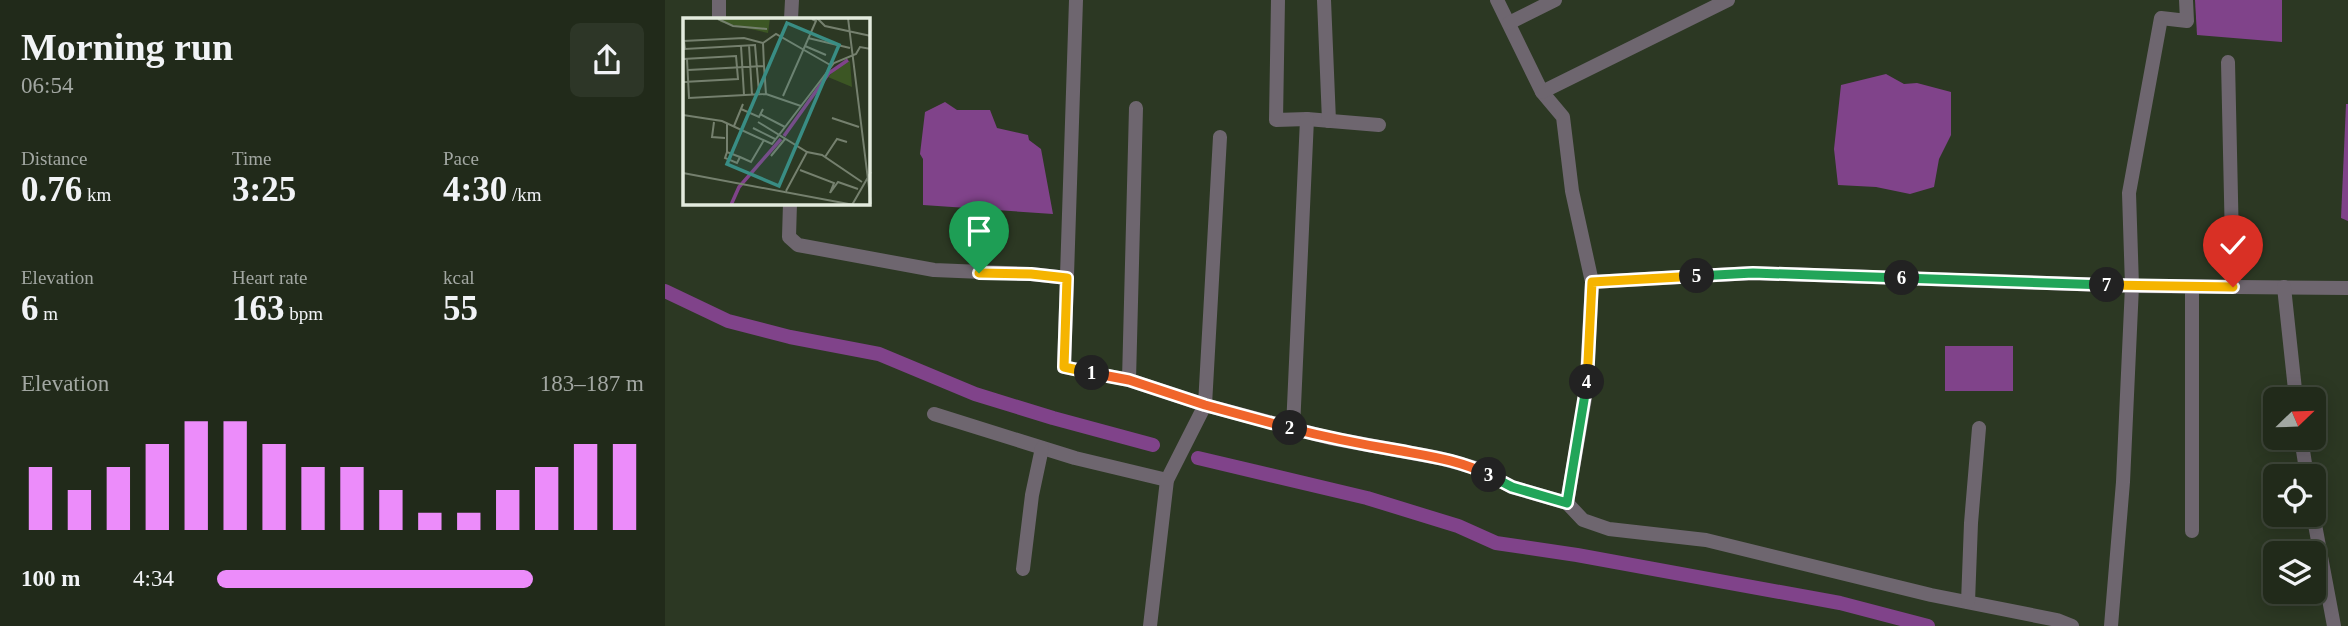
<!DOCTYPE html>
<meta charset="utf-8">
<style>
body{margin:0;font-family:Georgia,serif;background:#2d3627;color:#f1f3f6;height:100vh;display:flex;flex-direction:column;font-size:26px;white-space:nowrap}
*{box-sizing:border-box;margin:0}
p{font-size:23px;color:#a2a7a2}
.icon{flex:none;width:38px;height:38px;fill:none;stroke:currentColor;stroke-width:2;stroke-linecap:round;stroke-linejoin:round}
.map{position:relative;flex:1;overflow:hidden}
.side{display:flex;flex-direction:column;background:#212a1a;width:665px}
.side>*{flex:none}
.needle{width:46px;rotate:67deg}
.fabs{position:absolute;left:1598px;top:387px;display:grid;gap:14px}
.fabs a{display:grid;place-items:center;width:63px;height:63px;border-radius:10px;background:#212a1a;box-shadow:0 4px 18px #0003,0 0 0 2px #3e4639;font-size:35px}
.pin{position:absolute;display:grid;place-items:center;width:60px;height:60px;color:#fff;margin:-72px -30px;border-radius:50% 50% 50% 0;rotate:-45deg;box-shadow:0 0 7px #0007}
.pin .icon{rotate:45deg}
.km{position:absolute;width:35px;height:35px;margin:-18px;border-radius:50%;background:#222;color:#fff;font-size:19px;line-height:35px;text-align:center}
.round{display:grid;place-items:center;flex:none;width:74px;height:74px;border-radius:10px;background:#2d3627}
.headline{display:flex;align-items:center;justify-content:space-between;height:119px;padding:0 21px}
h1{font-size:38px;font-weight:600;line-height:52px}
.stats{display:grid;grid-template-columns:repeat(3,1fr);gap:10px;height:119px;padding:7px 21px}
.stats div{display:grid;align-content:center}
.stats b{font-size:35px;font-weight:600}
.stats small{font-size:19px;font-weight:400}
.stats p{font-size:19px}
.chart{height:196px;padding:14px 21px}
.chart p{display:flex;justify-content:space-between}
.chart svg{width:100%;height:126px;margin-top:7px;stroke:#ec8cfa;stroke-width:6}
ul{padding:0 21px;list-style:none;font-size:23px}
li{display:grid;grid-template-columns:112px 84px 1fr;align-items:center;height:52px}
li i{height:18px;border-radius:9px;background:#ec8cfa}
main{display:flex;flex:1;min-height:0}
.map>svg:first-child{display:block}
.water{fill:#80438a}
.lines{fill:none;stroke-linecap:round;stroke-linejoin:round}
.canal{stroke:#80438a;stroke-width:14}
.minor{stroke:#6e666f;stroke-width:14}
.split-1-casing{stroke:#fff;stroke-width:14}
.split-2-casing{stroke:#fff;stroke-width:14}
.split-3-casing{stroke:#fff;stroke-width:14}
.split-4-casing{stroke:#fff;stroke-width:14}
.split-5-casing{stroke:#fff;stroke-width:14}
.split-6-casing{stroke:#fff;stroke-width:14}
.split-7-casing{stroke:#fff;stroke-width:14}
.split-8-casing{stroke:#fff;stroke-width:14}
.split-1{stroke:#f5b400;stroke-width:9}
.split-2{stroke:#f0652b;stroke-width:9}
.split-3{stroke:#f0652b;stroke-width:9}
.split-4{stroke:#22a559;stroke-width:9}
.split-5{stroke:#f5b400;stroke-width:9}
.split-6{stroke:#22a559;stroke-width:9}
.split-7{stroke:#22a559;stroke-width:9}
.split-8{stroke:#f5b400;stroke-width:9}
.inset-river{fill:none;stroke:#80438a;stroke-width:3.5}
.inset-road{fill:none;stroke:#75806e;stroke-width:2}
.view{fill:#398d84;fill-opacity:0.15;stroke:#398d84;stroke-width:3.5}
.inset-edge{fill:none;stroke:#e3ebde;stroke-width:3.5}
</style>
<main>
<section class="side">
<div class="headline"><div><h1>Morning run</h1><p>06:54</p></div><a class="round"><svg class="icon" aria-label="share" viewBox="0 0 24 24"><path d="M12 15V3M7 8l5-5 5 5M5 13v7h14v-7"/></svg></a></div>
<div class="stats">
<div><p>Distance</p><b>0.76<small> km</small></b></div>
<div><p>Time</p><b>3:25</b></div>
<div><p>Pace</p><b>4:30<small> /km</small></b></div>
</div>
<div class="stats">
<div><p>Elevation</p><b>6<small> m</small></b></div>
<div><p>Heart rate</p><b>163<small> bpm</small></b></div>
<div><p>kcal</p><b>55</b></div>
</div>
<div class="chart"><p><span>Elevation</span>183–187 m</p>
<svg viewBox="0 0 160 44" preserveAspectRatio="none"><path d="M5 44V22M15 44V30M25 44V22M35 44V14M45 44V6M55 44V6M65 44V14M75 44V22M85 44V22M95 44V30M105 44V38M115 44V38M125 44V30M135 44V22M145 44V14M155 44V14"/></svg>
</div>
<ul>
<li><b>100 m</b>4:34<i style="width:74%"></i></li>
</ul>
</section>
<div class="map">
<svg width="1683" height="626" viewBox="0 0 1683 626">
<rect width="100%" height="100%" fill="#2c3823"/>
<g class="water">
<path d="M 1530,0 L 1617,0 L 1617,42 L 1532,35 Z"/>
<path d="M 1221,74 L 1239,84 L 1252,83 L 1286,92 L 1286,135 L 1274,159 L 1269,187 L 1245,194 L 1211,187 L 1173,185 L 1169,149 L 1176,85 Z"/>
<path d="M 280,102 L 292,110 L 325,110 L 332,128 L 363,135 L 364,140 L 376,149 L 388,214 L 258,205 L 258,159 L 255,154 L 260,112 Z"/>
<path d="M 1681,104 L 1683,104 L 1683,221 L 1676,218 Z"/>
<rect x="1280" y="346" width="68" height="45"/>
</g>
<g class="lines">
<g class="canal">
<path d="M 0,291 L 63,321 L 125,337 L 214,354 L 310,394 L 388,418 L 488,445"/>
<path d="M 533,458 L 702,498 L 793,526 L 831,543 L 912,555 L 1175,603 L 1263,626"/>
</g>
<g class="minor">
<path d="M 411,0 L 399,367 L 464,380 L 540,405 L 665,438 L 774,458 L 811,468 L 847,487 L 902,503 L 921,392 L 927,282 L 907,191 L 898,117 L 877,92"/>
<path d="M 613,0 L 611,120 L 642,119 L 714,125"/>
<path d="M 659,0 L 664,121"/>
<path d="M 832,0 L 877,92 L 1063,0"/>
<path d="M 54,19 L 54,0"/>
<path d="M 126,19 L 127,0"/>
<path d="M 844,23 L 890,0"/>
<path d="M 1563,62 L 1568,287"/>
<path d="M 125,203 L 124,237 L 133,245 L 269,270 L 366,274 L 402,278"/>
<path d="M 927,282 L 1088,273 L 1467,286 L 1683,288"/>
<path d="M 1619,287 L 1631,399"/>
<path d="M 464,380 L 471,108"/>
<path d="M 269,414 L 410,458 L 502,480"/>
<path d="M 628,428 L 642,119"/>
<path d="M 1636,438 L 1642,476"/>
<path d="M 902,503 L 918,520 L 944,529 L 1041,540 L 1266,595 L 1392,620 L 1407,626"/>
<path d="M 1648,514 L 1669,626"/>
<path d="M 1527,531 L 1527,287"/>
<path d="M 358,569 L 367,495 L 377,448"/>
<path d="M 1303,602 L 1306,523 L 1314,428"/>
<path d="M 485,626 L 502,480 L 540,405 L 555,137"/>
<path d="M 1446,626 L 1458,482 L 1467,286 L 1464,193 L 1496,18 L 1522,21 L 1521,0"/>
</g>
</g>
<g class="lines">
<defs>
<path id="split-1" d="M 314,273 L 366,274 L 402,278 L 399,367 L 427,373"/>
<path id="split-2" d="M 427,373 L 464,380 L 540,405 L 625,428"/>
<path id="split-3" d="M 625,428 C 660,437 695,444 731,450 C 763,456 795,460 824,475"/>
<path id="split-4" d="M 824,475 L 847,487 L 902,503 L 922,382"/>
<path id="split-5" d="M 922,382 L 927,282 L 1032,276"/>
<path id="split-6" d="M 1032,276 L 1088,273 L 1237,278"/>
<path id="split-7" d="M 1237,278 L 1442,285"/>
<path id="split-8" d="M 1442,285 L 1568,287"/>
</defs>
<use href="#split-1" class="split-1-casing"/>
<use href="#split-2" class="split-2-casing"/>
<use href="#split-3" class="split-3-casing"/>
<use href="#split-4" class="split-4-casing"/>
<use href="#split-5" class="split-5-casing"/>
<use href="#split-6" class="split-6-casing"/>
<use href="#split-7" class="split-7-casing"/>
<use href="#split-8" class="split-8-casing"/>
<use href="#split-1" class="split-1"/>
<use href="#split-2" class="split-2"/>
<use href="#split-3" class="split-3"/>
<use href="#split-4" class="split-4"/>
<use href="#split-5" class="split-5"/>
<use href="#split-6" class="split-6"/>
<use href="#split-7" class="split-7"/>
<use href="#split-8" class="split-8"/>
</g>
<g transform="translate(18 18)">
<rect width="187" height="187" fill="#2c3823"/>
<path d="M 39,0 L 87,0 L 85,15 L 37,4 ZM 167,43 L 169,69 L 145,59 L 157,47 Z" fill="#3c5624"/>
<path class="inset-river" d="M 101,118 L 146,55 L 165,42M 48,187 L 56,169 L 98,121"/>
<path class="inset-road" d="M 134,0 L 142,8 L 188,18M 165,0 L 188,186M 35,1 L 50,8 L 84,11M 125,20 L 167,30M 0,23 L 61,20 L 80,25 L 81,48 L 5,52M 1,23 L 2,31 L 72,27 L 76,75M 80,25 L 93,16 L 149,48M 66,27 L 69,77M 58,28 L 61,77M 122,28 L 143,37M 0,41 L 53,38 L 55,61 L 0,64M 4,41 L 6,80 L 83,76 L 81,48M 100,78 L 133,3 L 129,1M 118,88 L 151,45 L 173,36 L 177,29 L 188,31M 58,91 L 76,99 L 80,91M 77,96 L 102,109M 0,97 L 39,103 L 89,126 L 118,88 L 83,76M 149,100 L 176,109M 31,104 L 29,119 L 42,120M 75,104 L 124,134 L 139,137 L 179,164M 51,108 L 60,86M 70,110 L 92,121M 44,134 L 44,105M 88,138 L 102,121M 57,139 L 54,145 L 42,140 L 44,134 L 57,139 L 68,144 L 81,122M 142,139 L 154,121 L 164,124M 117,152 L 151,165 L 147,175M 0,155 L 171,187M 103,173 L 124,134M 147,175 L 155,164 L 175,171M 169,187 L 188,154"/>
<path class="view" d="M 104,5 L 156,27 L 96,168 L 44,146 Z"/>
<rect width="187" height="187" class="inset-edge"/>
</g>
</svg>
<div class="fabs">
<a><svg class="needle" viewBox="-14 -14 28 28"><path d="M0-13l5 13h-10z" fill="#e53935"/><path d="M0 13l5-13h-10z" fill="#a2a7a2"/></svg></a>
<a><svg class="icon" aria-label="locate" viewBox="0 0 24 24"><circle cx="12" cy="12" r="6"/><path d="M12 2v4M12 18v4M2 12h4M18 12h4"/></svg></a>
<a><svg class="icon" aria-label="layers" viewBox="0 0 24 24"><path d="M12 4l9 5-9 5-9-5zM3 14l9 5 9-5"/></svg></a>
</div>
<div class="pin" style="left:314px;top:273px;background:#1e9e55"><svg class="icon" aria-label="arrive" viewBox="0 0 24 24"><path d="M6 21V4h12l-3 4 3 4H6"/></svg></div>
<div class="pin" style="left:1568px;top:287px;background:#d93025"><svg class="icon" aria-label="check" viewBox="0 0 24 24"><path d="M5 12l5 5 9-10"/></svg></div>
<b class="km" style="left:427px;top:373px">1</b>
<b class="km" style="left:625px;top:428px">2</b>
<b class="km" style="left:824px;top:475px">3</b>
<b class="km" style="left:922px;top:382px">4</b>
<b class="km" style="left:1032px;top:276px">5</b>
<b class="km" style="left:1237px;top:278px">6</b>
<b class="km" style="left:1442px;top:285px">7</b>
</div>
</main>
